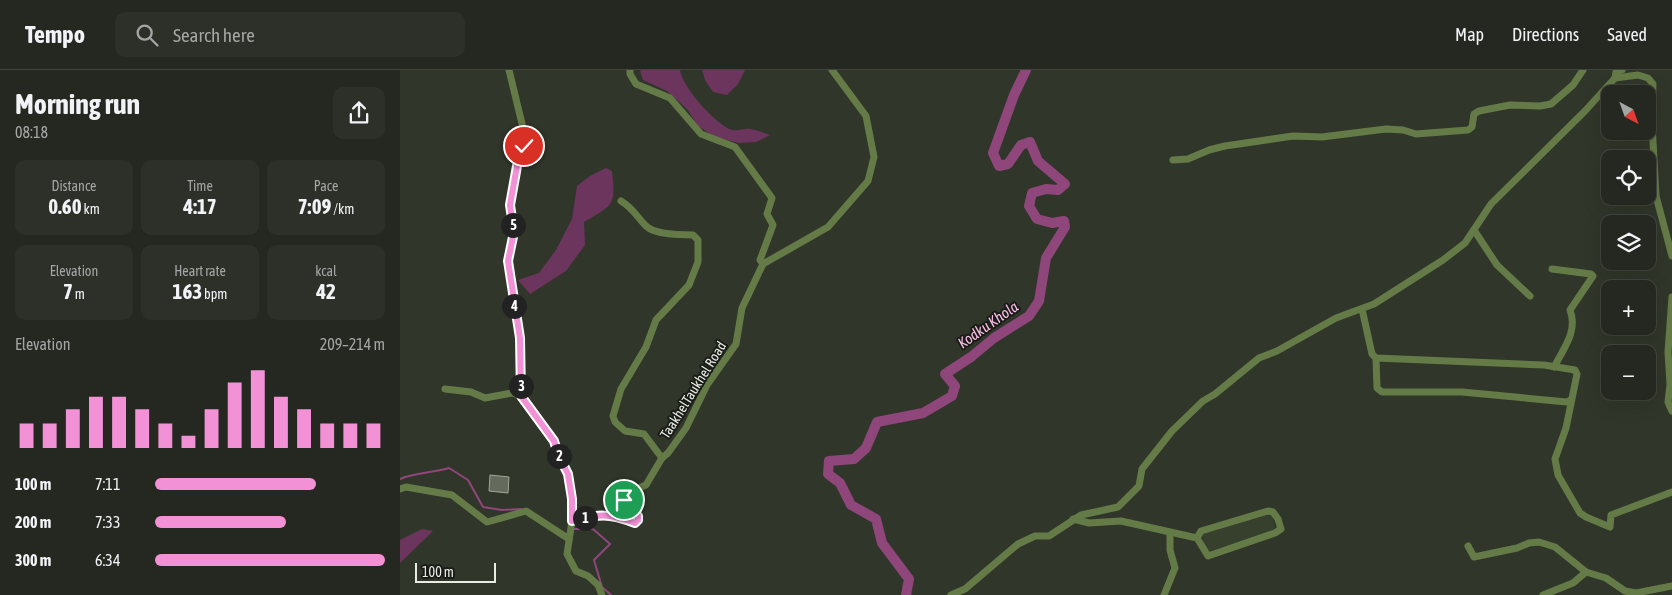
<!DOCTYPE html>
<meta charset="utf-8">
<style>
body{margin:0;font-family:"Asap Condensed",sans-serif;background:#2d3029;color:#f1f3f6;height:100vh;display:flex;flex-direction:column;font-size:19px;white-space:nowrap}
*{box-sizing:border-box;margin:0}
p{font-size:16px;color:#a3a6a5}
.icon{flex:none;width:28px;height:28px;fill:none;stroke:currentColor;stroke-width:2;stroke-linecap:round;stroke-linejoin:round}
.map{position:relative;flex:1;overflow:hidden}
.panel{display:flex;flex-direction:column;background:#252820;width:400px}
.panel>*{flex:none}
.needle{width:32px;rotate:139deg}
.tools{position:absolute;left:1201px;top:15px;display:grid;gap:10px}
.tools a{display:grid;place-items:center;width:55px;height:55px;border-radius:10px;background:#252820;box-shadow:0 5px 20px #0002,0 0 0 1px #42443e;font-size:25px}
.scale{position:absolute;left:15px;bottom:12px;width:81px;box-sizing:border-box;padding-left:5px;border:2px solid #e9ece5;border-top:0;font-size:14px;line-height:18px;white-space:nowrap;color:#e9ece5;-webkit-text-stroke:4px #1a1d17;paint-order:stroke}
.pin{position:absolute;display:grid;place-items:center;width:42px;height:42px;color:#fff;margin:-21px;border:2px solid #fff;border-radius:50%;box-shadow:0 1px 5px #0007}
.km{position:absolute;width:25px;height:25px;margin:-12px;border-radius:50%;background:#222;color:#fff;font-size:14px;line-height:25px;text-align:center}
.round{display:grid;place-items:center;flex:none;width:52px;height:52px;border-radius:10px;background:#2d3029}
.headline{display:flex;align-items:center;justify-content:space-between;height:85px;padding:0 15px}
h1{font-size:28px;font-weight:700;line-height:38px}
.metrics{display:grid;grid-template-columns:repeat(3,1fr);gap:8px;height:85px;padding:5px 15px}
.metrics div{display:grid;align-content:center;border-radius:10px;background:#2d3029;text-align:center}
.metrics b{font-size:21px;font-weight:700}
.metrics small{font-size:14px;font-weight:400}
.metrics p{font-size:14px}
.chart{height:140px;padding:10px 15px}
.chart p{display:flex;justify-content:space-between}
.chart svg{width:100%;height:90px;margin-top:5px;stroke:#f391d6;stroke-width:6}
ul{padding:0 15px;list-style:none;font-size:16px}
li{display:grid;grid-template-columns:80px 60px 1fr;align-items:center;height:38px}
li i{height:12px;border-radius:6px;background:#f391d6}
header{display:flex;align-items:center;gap:30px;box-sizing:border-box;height:70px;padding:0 25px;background:#252820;border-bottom:1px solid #42443e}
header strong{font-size:24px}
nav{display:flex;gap:28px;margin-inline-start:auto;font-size:18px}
.search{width:350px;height:45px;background:#2d3029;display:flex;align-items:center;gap:12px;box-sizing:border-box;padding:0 18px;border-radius:10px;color:#a3a6a5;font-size:19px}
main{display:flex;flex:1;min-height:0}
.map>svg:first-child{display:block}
.built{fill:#373f2d}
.green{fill:#6c355d}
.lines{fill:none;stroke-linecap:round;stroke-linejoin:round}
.stream{stroke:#8e467b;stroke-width:2}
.river{stroke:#8e467b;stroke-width:10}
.building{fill:#646b5d;stroke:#a0a798}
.minor{stroke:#657b47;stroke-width:7}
.route-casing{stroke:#fff;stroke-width:10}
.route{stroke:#f391d6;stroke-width:6}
.labels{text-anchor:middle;stroke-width:4;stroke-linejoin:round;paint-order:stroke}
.street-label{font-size:14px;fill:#e9ece5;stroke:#1a1d17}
.water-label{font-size:15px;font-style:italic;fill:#fec0ea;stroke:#1a1d17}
</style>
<header>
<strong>Tempo</strong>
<div class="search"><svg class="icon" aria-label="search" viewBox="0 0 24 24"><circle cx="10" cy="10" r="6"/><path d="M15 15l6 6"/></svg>Search here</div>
<nav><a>Map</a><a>Directions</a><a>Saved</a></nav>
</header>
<main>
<section class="panel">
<div class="headline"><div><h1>Morning run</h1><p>08:18</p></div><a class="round"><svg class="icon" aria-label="share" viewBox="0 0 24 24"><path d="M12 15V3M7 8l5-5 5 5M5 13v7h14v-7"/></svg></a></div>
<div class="metrics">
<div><p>Distance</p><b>0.60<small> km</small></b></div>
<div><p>Time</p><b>4:17</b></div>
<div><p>Pace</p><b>7:09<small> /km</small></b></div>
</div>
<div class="metrics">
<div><p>Elevation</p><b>7<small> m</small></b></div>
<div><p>Heart rate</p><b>163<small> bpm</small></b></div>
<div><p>kcal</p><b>42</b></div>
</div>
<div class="chart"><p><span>Elevation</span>209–214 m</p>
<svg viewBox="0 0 160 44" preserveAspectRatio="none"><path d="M5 44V32M15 44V32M25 44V25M35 44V19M45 44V19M55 44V25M65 44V32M75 44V38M85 44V25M95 44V12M105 44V6M115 44V19M125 44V25M135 44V32M145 44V32M155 44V32"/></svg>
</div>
<ul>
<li><b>100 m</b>7:11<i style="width:70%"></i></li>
<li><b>200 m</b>7:33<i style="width:57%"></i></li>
<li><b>300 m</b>6:34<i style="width:100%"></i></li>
</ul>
</section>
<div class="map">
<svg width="1272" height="525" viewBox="0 0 1272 525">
<rect width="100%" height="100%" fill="#31362a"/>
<path class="built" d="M 871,441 L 876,461 L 807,482 L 801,463 Z"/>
<g class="green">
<path d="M 240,0 L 280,0 C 282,17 316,55 332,60 C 338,61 345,58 351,59 C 357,60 364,63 370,65 L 356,72 L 339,73 L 315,67 L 298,56 L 287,39 L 267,21 L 243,10 Z"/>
<path d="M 302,0 L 345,0 L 338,14 L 327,25 L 313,22 L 305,10 Z"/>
<path d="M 206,98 L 212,101 C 216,136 213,135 184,152 L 185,175 L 166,201 L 130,224 L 118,210 L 139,203 L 156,180 L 172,149 L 177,116 L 190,106 Z"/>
<path d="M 22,459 L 33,461 L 0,493 L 0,470 Z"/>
</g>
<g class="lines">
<g class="stream">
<path d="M 621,0 L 624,5"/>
<path d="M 0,409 C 10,404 35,402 49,398 L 68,410 L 83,437 L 102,440 L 121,439"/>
<path d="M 174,459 L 193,459 L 210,474 L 194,490 L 202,517 L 211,525"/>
</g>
<path class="river" d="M 506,525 L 509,509 L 482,473 L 476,449 L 451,435 L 440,413 L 428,404 L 429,391 L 454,389 L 466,378 L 477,352 L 523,343 L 552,326 L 555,316 L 545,304 L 571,287 L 594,268 L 629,246 L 639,231 L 646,188 L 665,157 L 664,151 L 652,153 L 637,149 L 629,136 L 632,123 L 646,119 L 658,120 L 665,114 L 638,91 L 630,72 L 621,75 L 608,94 L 599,96 L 593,83 L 614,25 L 626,0"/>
</g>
<path class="building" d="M 90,405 L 109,407 L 108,423 L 89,421 Z"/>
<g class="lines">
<g class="minor">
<path d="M 109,0 L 124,62 L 124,76 L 117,96 L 110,135 L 114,162 L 108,191 L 120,268 L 121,326 L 154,371 L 157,384 L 169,404 L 172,429 L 172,451 L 167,484 L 176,501 L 188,506 L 198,515 L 202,525"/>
<path d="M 230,0 L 230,4 L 236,14 L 270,28 L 301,64 L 335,77 L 372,128 L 367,144 L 373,155 L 360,190 L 363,194"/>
<path d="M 1215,8 L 1238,5 L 1248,8 L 1253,14 L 1252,53 L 1256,126 L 1272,186"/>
<path d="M 773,90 L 788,89 L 809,80 L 825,76 L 893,66 L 922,67 L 986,59 L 1003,60 L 1016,64 L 1068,60 L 1072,57 L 1074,44 L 1079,41 L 1110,35 L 1140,36 L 1151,34 L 1173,15 L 1183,0"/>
<path d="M 221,131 C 234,139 236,146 246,156 C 255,165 281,165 293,165 L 298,170 L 298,192 L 289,215 L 256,250 L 246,277 L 221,319 L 213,346 L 215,352 L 225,361 L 244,364 L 262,388"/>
<path d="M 1074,160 L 1097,195 L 1130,226"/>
<path d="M 1152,199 L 1191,204 L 1193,206 L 1170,240 C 1178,261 1164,278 1154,297"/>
<path d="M 1272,227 L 1268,282 L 1270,315 L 1268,332 L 1272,341"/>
<path d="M 962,239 L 972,284 L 976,288 L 1144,295 L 1175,300 L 1177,304 L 1166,358 L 1155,389 L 1158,405 L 1180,443 L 1186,447 L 1210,457 L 1211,445 L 1272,422"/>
<path d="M 976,288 L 977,318 L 982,322 L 1062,322 L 1167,332 L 1171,330"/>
<path d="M 45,319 L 71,322 L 85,328 L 112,323 L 121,326"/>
<path d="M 0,419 L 6,417 L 52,425 L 87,452 L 126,441 L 169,469"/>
<path d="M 673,449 L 689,453 L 721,451 L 797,468 L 808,486 L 875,463 L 881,459 L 878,449 L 873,442 L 868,441 L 801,461 L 797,468"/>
<path d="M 172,451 C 201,444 207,443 235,453 L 238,450 L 238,446 L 226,437 L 224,430 L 234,420 L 246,415 L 262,388 L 268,383 L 286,358 L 307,315 L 336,274 L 342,238 L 363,194 L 428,157 L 468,111 L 474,87 L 466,46 L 432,0"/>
<path d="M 1068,476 L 1074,487 L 1117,478 L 1129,473 L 1139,472 L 1155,477 L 1186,502"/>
<path d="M 551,525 L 565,519 L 618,474 L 635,466 L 649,466 L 681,445 L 718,437 L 739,416 L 742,399 L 772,361 L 803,331 L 815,324 L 859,288 L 877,281 L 936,248 L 974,234 L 1043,190 L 1065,173 L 1091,134 L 1185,41 L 1215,8 L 1216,2 L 1222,0"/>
<path d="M 764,525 L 775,498 L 770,480 L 770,463"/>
<path d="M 1143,525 L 1173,513 L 1186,502 L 1206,508 L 1225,521 L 1236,523 L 1272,516"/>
</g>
</g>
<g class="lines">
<defs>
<path id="route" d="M 124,76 L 117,96 L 110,135 L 114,162 L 108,191 L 120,268 L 121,326 L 154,371 L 158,384 L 168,404 L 172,429 L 172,451 C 201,444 207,443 235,453 L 238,450 L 238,446 L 226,437 L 224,430"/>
</defs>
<use href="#route" class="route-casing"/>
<use href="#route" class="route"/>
</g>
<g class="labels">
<g class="street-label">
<text transform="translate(293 320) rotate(-58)" y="5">TaakhelTaukhel Road</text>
</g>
<g class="water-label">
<text transform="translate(588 255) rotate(-35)" y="5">Kodku Khola</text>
</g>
</g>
</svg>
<div class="tools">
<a><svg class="needle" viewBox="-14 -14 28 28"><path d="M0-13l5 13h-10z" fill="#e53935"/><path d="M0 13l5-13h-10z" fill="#a3a6a5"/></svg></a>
<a><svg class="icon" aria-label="locate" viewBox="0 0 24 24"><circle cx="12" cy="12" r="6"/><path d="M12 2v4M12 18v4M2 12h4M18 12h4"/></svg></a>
<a><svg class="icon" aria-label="layers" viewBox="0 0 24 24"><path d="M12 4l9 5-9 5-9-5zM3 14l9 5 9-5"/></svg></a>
<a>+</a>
<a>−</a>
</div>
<div class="scale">100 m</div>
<div class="pin" style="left:224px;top:430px;background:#1e9e55"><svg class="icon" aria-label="arrive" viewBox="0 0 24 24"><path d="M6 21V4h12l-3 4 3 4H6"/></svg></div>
<div class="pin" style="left:124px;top:76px;background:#d93025"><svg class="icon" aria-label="check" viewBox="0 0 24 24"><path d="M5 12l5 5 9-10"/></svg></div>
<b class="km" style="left:185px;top:448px">1</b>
<b class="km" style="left:159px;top:386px">2</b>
<b class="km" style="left:121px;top:316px">3</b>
<b class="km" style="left:114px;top:236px">4</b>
<b class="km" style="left:113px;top:155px">5</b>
</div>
</main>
